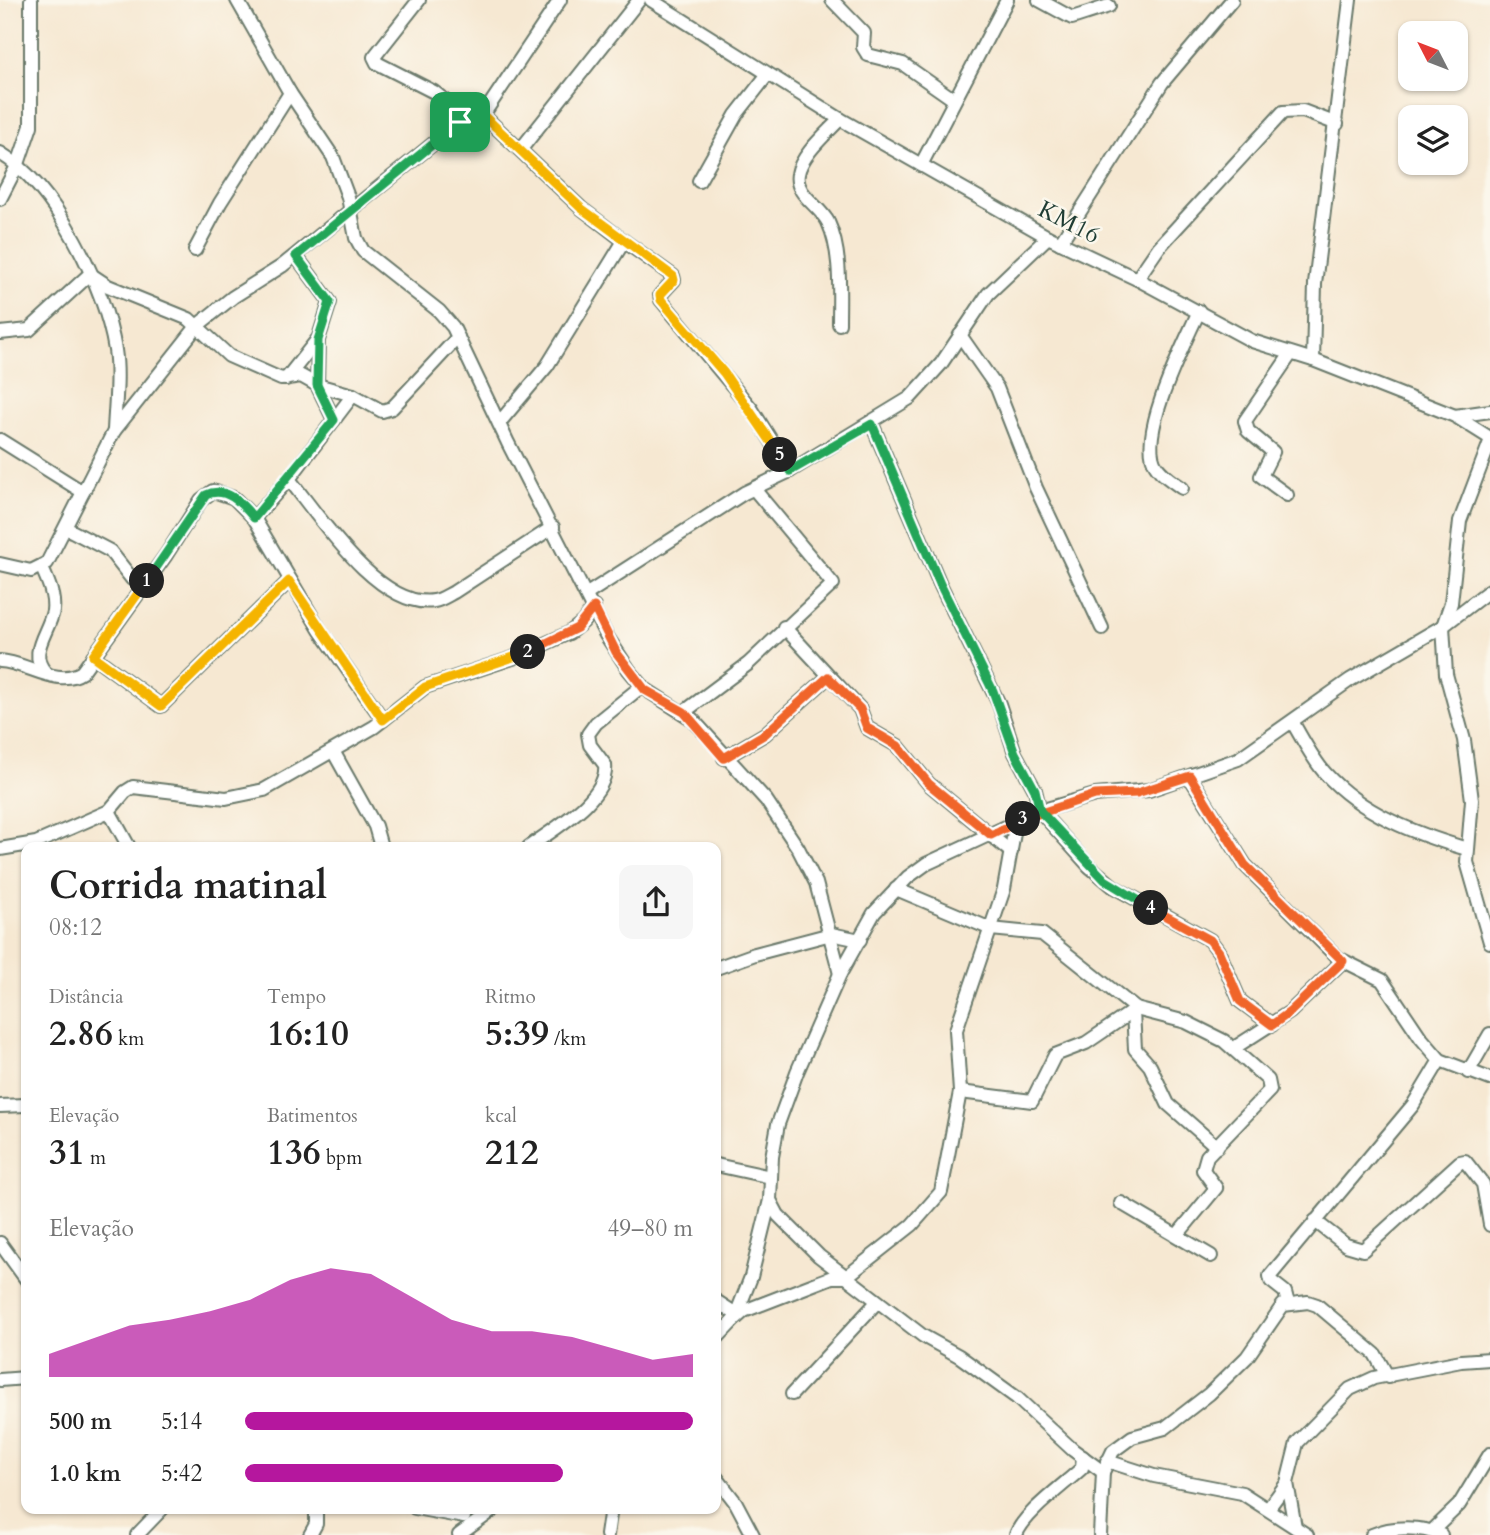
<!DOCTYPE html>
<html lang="pt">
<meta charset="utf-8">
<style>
body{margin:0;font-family:Cardo,serif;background:#f6f6f6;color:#222;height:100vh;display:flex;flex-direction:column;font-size:26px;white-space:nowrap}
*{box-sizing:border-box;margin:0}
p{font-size:23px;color:#767676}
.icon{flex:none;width:38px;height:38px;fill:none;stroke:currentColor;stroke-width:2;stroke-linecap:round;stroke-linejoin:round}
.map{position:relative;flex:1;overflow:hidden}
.details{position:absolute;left:21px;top:842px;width:700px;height:672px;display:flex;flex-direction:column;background:#fff;border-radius:14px;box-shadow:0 2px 5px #0004}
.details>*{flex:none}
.needle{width:46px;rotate:312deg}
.controls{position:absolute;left:1398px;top:21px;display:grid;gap:14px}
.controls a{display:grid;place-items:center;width:70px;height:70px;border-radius:14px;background:#fff;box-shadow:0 2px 5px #0004;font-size:35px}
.pin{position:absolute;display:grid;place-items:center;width:60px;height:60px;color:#fff;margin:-30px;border-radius:14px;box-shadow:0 4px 10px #0006}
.km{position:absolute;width:35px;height:35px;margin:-18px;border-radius:50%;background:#222;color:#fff;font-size:19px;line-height:35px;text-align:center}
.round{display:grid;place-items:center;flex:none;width:74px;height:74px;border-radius:14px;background:#f6f6f6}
.overview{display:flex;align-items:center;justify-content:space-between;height:119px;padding:0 28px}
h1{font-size:38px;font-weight:700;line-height:52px}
.metrics{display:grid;grid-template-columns:repeat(3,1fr);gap:10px;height:119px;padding:7px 28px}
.metrics div{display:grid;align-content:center}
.metrics b{font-size:35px;font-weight:700}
.metrics small{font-size:19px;font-weight:400}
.metrics p{font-size:19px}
.chart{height:196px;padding:14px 28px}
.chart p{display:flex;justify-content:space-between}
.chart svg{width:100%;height:126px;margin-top:7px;fill:#b5179e;opacity:.7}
ul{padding:0 28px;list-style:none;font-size:23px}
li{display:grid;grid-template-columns:112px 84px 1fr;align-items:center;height:52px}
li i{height:18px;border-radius:9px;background:#b5179e}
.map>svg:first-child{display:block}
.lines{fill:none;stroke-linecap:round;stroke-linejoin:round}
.minor-casing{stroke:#6a796b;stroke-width:16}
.minor{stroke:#fff;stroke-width:12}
.split-1-casing{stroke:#fff;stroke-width:14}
.split-2-casing{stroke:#fff;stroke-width:14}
.split-3-casing{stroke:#fff;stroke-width:14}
.split-4-casing{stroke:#fff;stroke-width:14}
.split-5-casing{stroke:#fff;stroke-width:14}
.split-6-casing{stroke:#fff;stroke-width:14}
.split-1{stroke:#22a559;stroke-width:9}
.split-2{stroke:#f5b400;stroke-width:9}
.split-3{stroke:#f0652b;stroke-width:9}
.split-4{stroke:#f0652b;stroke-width:9}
.split-5{stroke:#22a559;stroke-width:9}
.split-6{stroke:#f5b400;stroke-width:9}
.labels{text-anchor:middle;stroke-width:5;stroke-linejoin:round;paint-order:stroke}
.street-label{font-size:24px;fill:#1f3d34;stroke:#fbf7ec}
</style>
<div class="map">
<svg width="1490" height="1535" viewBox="0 0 1490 1535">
<rect width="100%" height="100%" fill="#fbf7ec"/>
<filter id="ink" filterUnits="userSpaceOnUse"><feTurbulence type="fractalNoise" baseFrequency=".0143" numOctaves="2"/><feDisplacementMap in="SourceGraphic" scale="14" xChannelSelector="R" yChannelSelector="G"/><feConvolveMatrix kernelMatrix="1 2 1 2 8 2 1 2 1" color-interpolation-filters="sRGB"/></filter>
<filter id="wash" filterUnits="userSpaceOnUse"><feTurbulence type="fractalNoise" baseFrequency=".00686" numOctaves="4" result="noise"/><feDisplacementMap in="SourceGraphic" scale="28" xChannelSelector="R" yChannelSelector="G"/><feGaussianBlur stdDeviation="1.57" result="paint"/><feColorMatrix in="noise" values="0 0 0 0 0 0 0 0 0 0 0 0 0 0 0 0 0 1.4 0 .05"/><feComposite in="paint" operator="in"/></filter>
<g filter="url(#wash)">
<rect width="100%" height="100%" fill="#f6e8d2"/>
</g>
<g filter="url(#ink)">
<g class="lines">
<defs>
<g id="minor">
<path d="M 237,0 L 290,93 L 333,157 L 348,197 L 356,238 L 363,251 L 439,311 L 453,327 L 508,443 L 606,635 L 629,670 L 645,689 L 692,719 L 766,800 L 798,848 L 816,883 L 840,974"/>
<path d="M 419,0 L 374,57 L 377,63 L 434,92 L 444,100 L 460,122"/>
<path d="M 651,0 L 840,119 L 1048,237 L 1137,279 L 1252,341 L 1313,360 L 1455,416 L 1490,438"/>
<path d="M 832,0 L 864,33 L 863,47 L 868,55 L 903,64 L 953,99"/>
<path d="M 1039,0 L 1072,18 L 1109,6"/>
<path d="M 483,115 L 560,0"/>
<path d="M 521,149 L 639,0"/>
<path d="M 0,153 C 56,186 105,287 115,350 C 119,376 115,405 114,431"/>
<path d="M 921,165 L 1007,0"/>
<path d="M 699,181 L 736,115 L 768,74"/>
<path d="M 0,199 L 18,164 L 31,126 L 31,0"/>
<path d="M 624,241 L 673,276 L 674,280 L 660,295 L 661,300 L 751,408 L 790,471"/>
<path d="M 1060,243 L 1162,83 L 1232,0"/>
<path d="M 195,250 L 220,203 L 290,93"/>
<path d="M 296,256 L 330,302 L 318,340 L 317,385 L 334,420"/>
<path d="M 1137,279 L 1159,247 L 1283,112 L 1303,111 L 1337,124"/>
<path d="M 839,324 C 839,292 842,252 828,222 C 820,206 794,194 798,174 C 801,155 827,133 840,119"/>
<path d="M 0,333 L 29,330 L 90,274 L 108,286 L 189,319 L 229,356 L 281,379 L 301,376 L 317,385 L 353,395"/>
<path d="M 960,335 L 997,388 L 1036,488 L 1102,628"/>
<path d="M 1313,360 L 1315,284 L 1350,0"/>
<path d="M 286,379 L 317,340"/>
<path d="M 1455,416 L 1490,411"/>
<path d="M 872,424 L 940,584 L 999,704 L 1015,753 L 1035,790 L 1040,811 L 1089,866 L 1114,887 L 1210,940 L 1219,952 L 1240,1001 L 1272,1025"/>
<path d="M 0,440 L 83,492"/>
<path d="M 1490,442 L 1460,521 L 1451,603 L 1443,626 L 1446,674 L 1464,740 L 1472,800 L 1467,862 L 1490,942"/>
<path d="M 289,479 C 318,515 380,610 434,601 C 441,600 448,595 454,592 L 553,527"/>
<path d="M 1182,488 C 1172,481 1159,473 1154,462 C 1140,429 1185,343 1199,311"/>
<path d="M 1287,495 L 1261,476 L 1273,452 L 1248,431 L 1245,421 L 1290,355"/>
<path d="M 254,518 L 289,479 L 353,395 L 382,411 L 392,408 L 458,337"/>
<path d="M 66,528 L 110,551 L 132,579 L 143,586"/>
<path d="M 0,564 L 31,571 L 47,563 L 114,431 L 198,325 L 233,297 L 282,266 L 460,122 L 483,115 L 581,208 L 624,241 L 547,366 L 499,423"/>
<path d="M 42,568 C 48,581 55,597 53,611 C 48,634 27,653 46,673"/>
<path d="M 587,594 L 744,493 L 790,471 L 910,398 L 941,364 L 988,294 L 1048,237"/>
<path d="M 784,627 L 860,709 L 867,728 L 898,746 L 929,784 L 1011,852"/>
<path d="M 93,656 L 161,706 L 289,581"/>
<path d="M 0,661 C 26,662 58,688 82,672 L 166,555 L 201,500 L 213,491 L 234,498 L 254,518 L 320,630 L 383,720"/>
<path d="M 684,712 L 748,664 L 833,584 L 754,489"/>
<path d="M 1293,723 C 1303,740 1312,758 1325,773 C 1362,814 1416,834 1467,849"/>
<path d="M 333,751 L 375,826 L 381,847"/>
<path d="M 724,758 L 765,734 L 828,677"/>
<path d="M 1190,777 L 1245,865 L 1338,958 L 1382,980 L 1421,1038 L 1440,1060 L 1490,1079"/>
<path d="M 109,811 L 125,792 L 133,787 L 226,798 L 264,790 L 374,727 L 425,687 L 513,658 L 569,633 L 583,622 L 594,607"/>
<path d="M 529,847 C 553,829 609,798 605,765 L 590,745 L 588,734 L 596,723 L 642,686"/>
<path d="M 0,849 L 36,843 L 109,811 L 129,847"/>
<path d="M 896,889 L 991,929 L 1042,934 L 1136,1009 L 1186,1022 L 1224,1041 L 1268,1080 L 1270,1090 L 1207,1156 L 1203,1170 L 1216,1188 L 1178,1234"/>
<path d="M 716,968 L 755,954 L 831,934 L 860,940"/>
<path d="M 1133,1011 L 1135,1049 L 1150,1066 L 1168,1104 L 1217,1147"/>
<path d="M 1234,1048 L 1290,1012 L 1343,961"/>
<path d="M 1468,1072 L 1490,1034"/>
<path d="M 960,1092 L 1032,1101 L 1055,1055 L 1086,1043 L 1136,1009"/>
<path d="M 0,1106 L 26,1105"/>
<path d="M 716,1165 L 771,1177"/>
<path d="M 770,1200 L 778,1215 L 819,1256 L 923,1336 L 959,1356 L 1017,1398 L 1073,1450 L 1103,1472"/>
<path d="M 1121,1203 L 1211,1256"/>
<path d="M 1315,1221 L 1346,1245 L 1363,1250 L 1460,1162 L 1465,1161 L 1483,1184 L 1490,1225"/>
<path d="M 0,1243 L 26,1279"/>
<path d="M 716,1301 L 736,1314"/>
<path d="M 1288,1303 L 1285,1292 L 1271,1281 L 1270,1276 L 1413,1105 L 1440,1060"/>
<path d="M 734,1320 L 744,1311 L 832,1277 L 846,1277 L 912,1225 L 941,1192 L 960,1092 L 956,1030 L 1004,889 L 1016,822"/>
<path d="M 716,1339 L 734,1320 L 751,1277 L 770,1200 L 772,1157 L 778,1124 L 797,1072 L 840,974 L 874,913 L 908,877 L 926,864 L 1040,811 L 1095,795 L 1149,790 L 1238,759 L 1350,680 L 1443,626 L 1490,590"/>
<path d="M 0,1380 L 26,1378"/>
<path d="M 792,1394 L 877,1302"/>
<path d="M 1107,1461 L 1154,1476 L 1242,1493 L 1307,1535"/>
<path d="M 716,1477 L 736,1503 L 753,1535"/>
<path d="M 1287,1483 L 1295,1527"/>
<path d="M 415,1508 L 464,1517"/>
<path d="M 1268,1509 L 1287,1483 L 1297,1443 L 1350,1389 L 1374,1378 L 1461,1361 L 1490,1359"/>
<path d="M 1432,1531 L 1459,1505 L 1490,1454"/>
<path d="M 137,1535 L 163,1508"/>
<path d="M 310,1535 L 316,1524 L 316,1508"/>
<path d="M 459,1535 L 496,1508"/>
<path d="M 607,1535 L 611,1508"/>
<path d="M 1016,1535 C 1023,1514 1064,1485 1082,1468 L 1083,1457"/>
<path d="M 1100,1535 L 1103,1472 L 1113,1451 L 1132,1437 L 1165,1428 L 1209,1394 L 1247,1357 L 1283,1305 L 1308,1302 L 1317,1305 L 1375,1354 L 1388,1377"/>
<path d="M 1372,1535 C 1392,1526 1421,1526 1441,1535"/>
</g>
</defs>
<use href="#minor" class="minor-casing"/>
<use href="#minor" class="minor"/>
</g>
</g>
<g class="lines" filter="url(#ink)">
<defs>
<path id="split-1" d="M 147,581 L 206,495 C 226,485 242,504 254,518 L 334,420 L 317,385 L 318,340 L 330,302 L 296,256 L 460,122"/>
<path id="split-2" d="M 147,581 L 93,656 L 161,706 L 289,581 L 383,720 L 425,687 L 528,652"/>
<path id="split-3" d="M 528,652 L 577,628 L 594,607 L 616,652 L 645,690 L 684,712 L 724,758 L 765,734 L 828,677 L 860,709 L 867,728 L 898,746 L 929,784 L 991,835 L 1023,819"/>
<path id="split-4" d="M 1023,819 L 1095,795 L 1137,793 L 1190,776 L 1245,865 L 1343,961 L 1290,1012 L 1272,1025 L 1240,1001 L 1219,952 L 1210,940 L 1151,908"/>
<path id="split-5" d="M 780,455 L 790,471 L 872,424 L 940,584 L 993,691 L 1015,753 L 1035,790 L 1040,811 L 1105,880 L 1151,908"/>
<path id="split-6" d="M 460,122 L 483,115 L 581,208 L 673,276 L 674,280 L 660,295 L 661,300 L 724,373 L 780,455"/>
</defs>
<use href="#split-1" class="split-1-casing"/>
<use href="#split-2" class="split-2-casing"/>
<use href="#split-3" class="split-3-casing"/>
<use href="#split-4" class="split-4-casing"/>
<use href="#split-5" class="split-5-casing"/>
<use href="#split-6" class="split-6-casing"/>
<use href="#split-1" class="split-1"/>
<use href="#split-2" class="split-2"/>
<use href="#split-3" class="split-3"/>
<use href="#split-4" class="split-4"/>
<use href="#split-5" class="split-5"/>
<use href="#split-6" class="split-6"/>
</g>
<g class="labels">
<g class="street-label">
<text transform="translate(1069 222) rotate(27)" y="8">KM16</text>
</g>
</g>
</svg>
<div class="controls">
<a><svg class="needle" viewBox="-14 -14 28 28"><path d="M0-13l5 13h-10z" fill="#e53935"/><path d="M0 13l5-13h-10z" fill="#767676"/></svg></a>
<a><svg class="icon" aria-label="layers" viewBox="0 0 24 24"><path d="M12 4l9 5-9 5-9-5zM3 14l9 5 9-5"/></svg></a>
</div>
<div class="pin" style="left:460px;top:122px;background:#1e9e55"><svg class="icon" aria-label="arrive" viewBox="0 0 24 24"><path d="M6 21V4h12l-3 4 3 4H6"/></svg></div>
<b class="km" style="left:147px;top:581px">1</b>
<b class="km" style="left:528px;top:652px">2</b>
<b class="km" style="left:1023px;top:819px">3</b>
<b class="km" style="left:1151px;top:908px">4</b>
<b class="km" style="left:780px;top:455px">5</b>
<section class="details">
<div class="overview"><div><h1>Corrida matinal</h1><p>08:12</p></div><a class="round"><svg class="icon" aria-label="share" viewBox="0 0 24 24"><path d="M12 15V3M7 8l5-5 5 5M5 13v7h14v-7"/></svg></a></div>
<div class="metrics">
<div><p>Distância</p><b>2.86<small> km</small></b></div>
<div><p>Tempo</p><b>16:10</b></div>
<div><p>Ritmo</p><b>5:39<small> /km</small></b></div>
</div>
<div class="metrics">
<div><p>Elevação</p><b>31<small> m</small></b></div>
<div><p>Batimentos</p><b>136<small> bpm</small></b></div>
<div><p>kcal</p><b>212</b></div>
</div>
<div class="chart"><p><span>Elevação</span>49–80 m</p>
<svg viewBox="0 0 160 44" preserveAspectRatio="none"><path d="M0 44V36L10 31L20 26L30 24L40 21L50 17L60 10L70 6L80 8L90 16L100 24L110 28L120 28L130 30L140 34L150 38L160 36V44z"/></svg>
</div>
<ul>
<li><b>500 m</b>5:14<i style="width:100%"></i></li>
<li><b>1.0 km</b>5:42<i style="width:71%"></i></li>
</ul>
</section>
</div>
